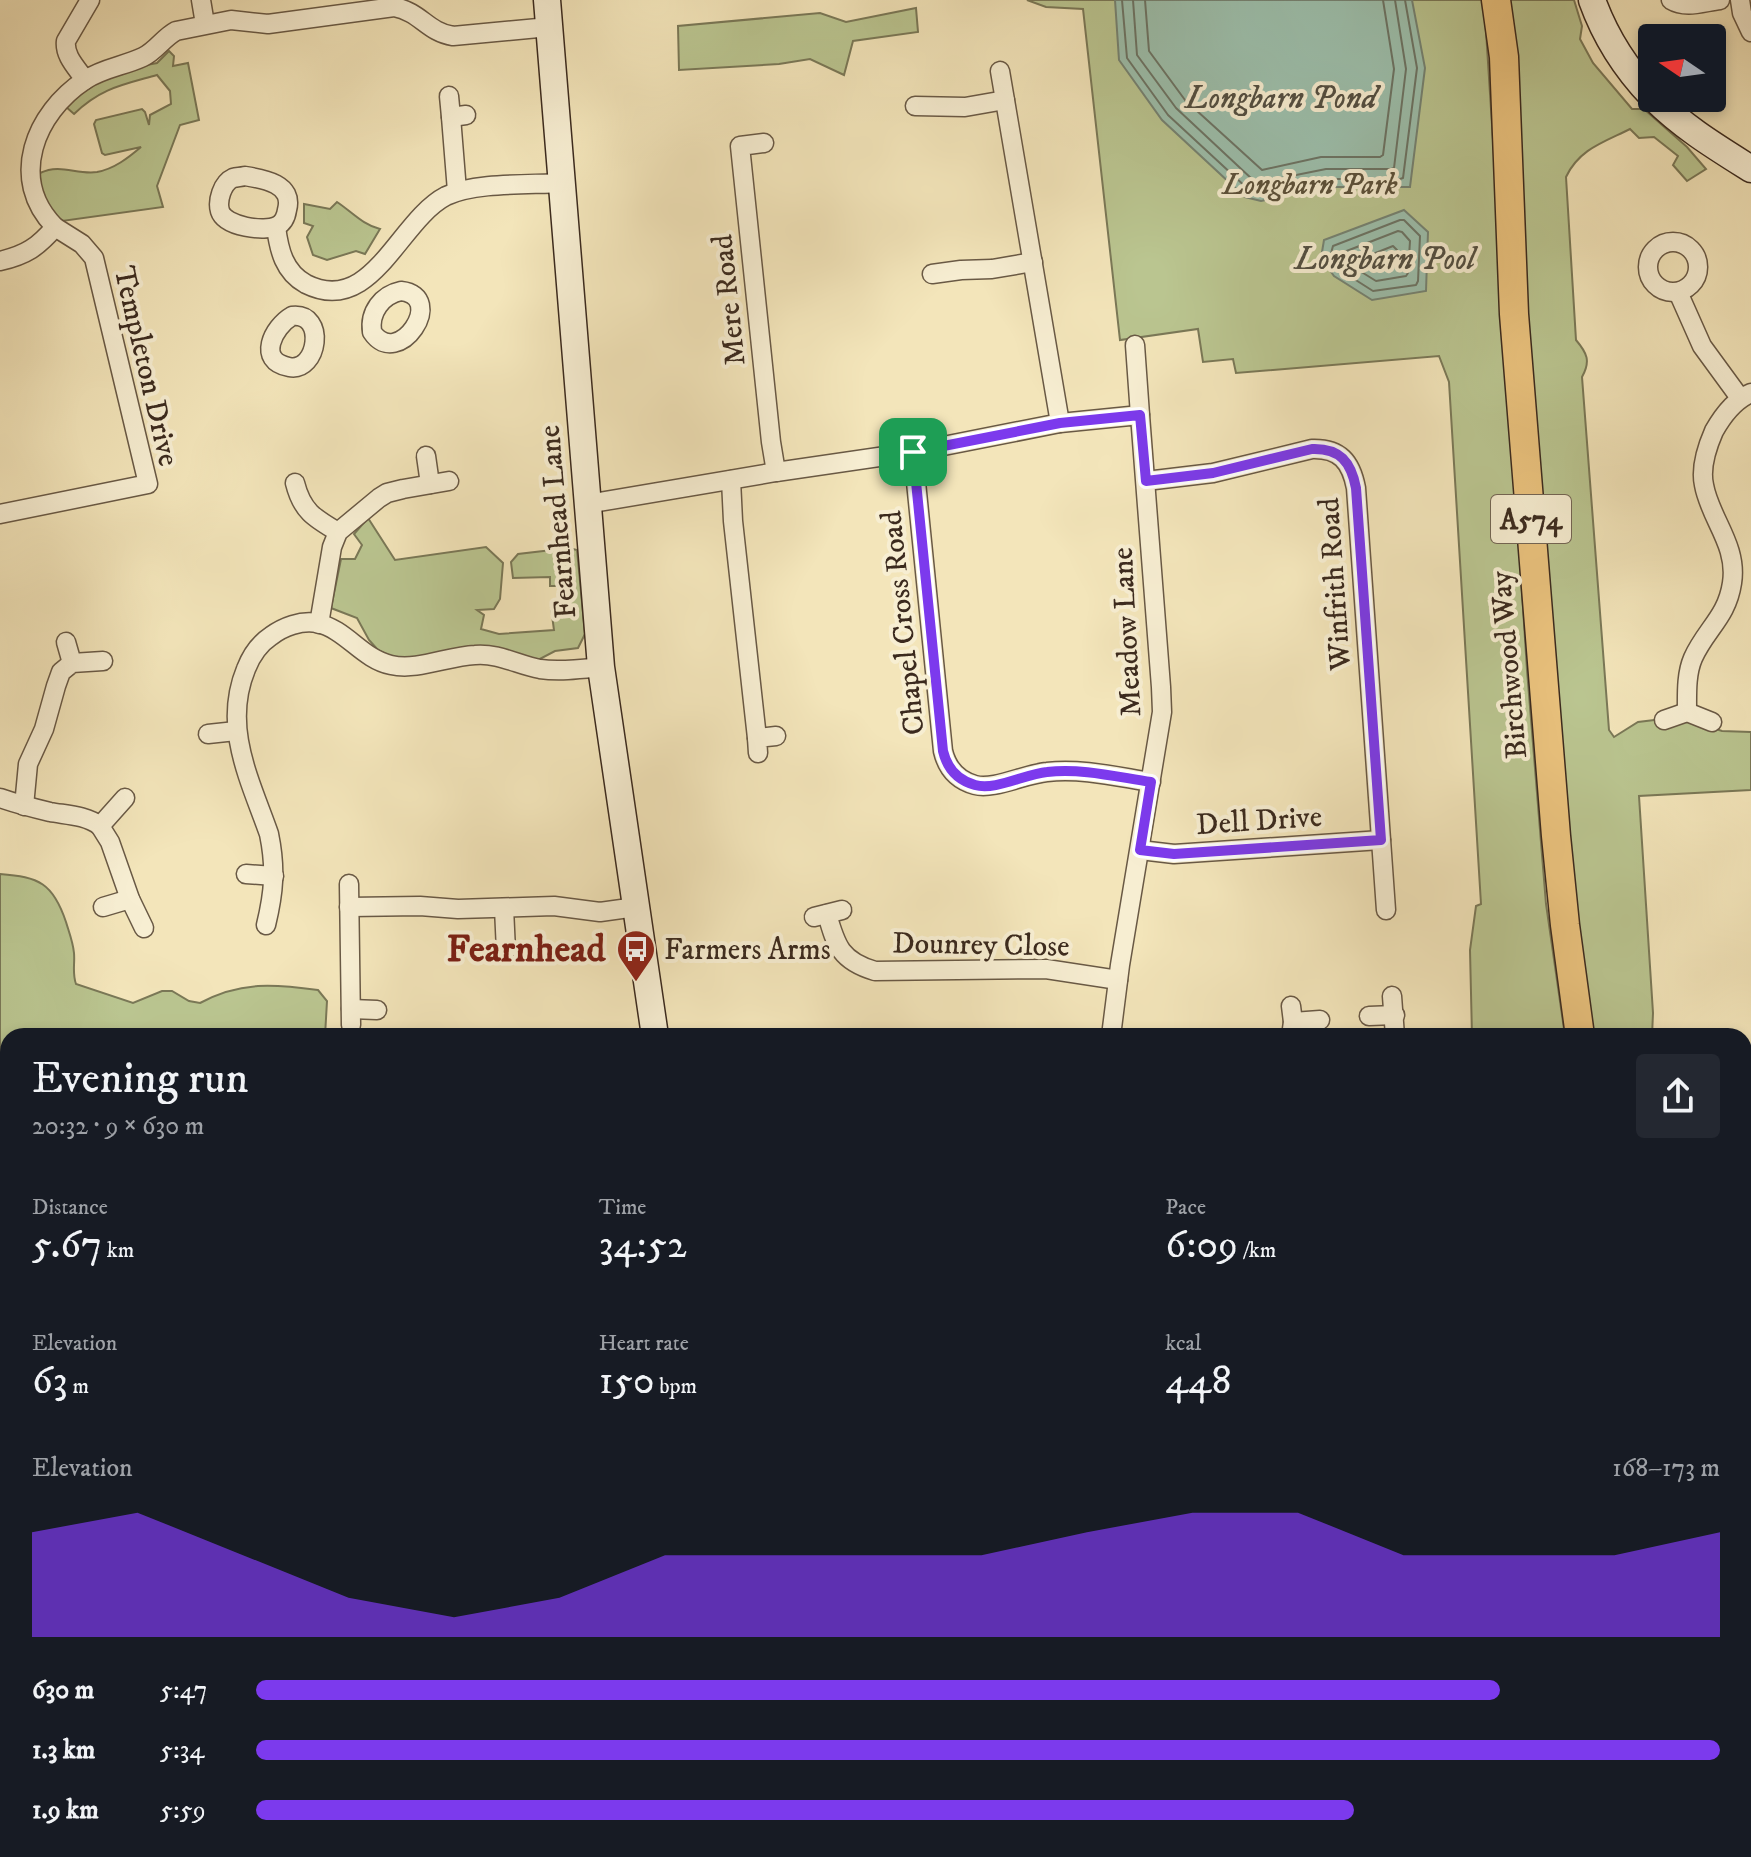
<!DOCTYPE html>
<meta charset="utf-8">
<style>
body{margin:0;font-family:"IM FELL DW Pica",serif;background:#242831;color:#f1f3f6;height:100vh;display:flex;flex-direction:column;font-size:30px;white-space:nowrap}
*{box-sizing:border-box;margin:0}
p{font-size:26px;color:#9ea1a6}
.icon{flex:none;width:44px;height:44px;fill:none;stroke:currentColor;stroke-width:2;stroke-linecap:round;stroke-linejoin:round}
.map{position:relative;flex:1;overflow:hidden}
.side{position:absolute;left:0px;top:1028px;width:1752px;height:830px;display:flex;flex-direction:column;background:#171b24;border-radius:24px 24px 0 0;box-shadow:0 4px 12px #0003}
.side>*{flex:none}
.needle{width:52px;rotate:283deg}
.controls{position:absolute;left:1638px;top:24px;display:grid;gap:16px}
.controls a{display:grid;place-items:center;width:88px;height:88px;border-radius:8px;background:#171b24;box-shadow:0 4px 12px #0003;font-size:40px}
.pin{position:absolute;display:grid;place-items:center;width:68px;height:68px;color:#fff;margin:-34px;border-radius:16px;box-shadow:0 4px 12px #0006}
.round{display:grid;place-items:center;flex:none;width:84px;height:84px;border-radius:8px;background:#242831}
.summary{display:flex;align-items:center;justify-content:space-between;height:136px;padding:0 32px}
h1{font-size:44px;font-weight:600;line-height:60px}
.figures{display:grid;grid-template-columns:repeat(3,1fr);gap:12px;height:136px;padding:8px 32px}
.figures div{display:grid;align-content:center}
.figures b{font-size:40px;font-weight:600}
.figures small{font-size:22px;font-weight:400}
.figures p{font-size:22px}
.chart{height:224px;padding:16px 32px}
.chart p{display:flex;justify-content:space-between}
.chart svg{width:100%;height:144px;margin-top:8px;fill:#7c3aed;opacity:.7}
ul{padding:0 32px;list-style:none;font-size:26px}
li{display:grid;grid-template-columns:128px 96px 1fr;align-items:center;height:60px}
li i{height:20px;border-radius:10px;background:#7c3aed}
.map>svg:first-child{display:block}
.green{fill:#bac590;stroke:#7a7857;stroke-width:2}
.water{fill:#9cbfac;stroke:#758373;stroke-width:2}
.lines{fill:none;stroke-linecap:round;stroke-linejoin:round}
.shore{stroke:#6c7465;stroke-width:2}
.street-casing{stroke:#695945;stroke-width:21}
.secondary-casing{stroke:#3b2a1e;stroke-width:29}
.primary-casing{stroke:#3b2a1e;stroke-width:31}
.street{stroke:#f7eed2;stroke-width:18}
.secondary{stroke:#f7eed2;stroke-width:26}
.primary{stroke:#eac27d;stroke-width:28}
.route-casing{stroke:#fff;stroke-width:16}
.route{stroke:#7c3aed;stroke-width:10}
.labels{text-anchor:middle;stroke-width:8;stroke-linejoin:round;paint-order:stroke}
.shield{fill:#f7eed2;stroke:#736554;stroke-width:2}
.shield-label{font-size:28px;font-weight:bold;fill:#3b2a1e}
.park-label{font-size:30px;font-style:italic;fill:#5b513a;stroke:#f7eed2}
.street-label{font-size:30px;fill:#3b2a1e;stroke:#f7eed2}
.poi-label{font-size:30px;fill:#3b2a1e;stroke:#f7eed2;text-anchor:start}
.water-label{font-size:32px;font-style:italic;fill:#534f42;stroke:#f7eed2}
.district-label{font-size:38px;font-weight:bold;fill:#7a1f14;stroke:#f7eed2}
</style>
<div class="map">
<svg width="1751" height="1857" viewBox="0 0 1751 1857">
<rect width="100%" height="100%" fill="#f3e5ba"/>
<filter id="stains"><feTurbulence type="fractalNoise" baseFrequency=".0025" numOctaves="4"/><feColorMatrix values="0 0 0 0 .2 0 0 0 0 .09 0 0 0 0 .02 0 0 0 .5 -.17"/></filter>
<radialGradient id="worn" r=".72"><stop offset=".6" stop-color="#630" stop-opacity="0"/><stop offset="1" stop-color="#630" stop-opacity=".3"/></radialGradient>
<g class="green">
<path d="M 1027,0 L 1484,0 L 1527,670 L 1546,904 L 1565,1036 L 1472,1036 L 1470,950 L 1476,906 L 1481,904 L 1449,382 L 1439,356 L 1236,373 L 1233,359 L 1203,362 L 1198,329 L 1120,340 L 1083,9 L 1046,7 Z"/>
<path d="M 1501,0 L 1574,0 L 1582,26 L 1580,39 L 1593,63 L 1632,109 L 1644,109 L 1687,147 L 1706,169 L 1687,181 L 1673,165 L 1678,156 L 1654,137 L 1639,138 L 1630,129 C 1604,142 1579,149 1566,177 L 1576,340 C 1587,353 1591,361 1582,377 L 1609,730 L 1614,737 L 1638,722 L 1679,717 L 1722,731 L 1751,732 L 1751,790 L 1639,796 L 1653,1013 L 1652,1036 L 1587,1036 L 1580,993 Z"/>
<path d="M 916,8 L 918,32 L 853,41 L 844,75 L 810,59 L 779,64 L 679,70 L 678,26 L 820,13 L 846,22 Z"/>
<path d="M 169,51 L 174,56 L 173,66 L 188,63 L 199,120 L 180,125 L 157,186 L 163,207 L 55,222 L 38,185 L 40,173 C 61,163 76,175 97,172 C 114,169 128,158 141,147 L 105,155 L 102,153 L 94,124 L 96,120 L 142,109 L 145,112 L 149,125 L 150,115 L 171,104 L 170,91 L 157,75 C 122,85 101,88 74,114 L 65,106 L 99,80 L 125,69 L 157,63 Z"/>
<path d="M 337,202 C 352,212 363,225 380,229 L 365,254 L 356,251 L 327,260 L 313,255 L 307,237 L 313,226 L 304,223 L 304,204 L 330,209 Z"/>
<path d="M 368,518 L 395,560 L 486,547 L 503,563 L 500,599 L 494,609 L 477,610 L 484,615 L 481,629 L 499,634 L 554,630 L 551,608 L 562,605 L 561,586 L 550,586 L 550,577 L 513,578 L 511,562 L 518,554 L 569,548 L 577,550 L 585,634 L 578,648 L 555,651 L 538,660 L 404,660 L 390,656 L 378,650 L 369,640 L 357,618 L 331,608 L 341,559 L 355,559 L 362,545 L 354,534 Z"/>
<path d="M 0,874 C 39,877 53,883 66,922 C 69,932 73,942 74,953 C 75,964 72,973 76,984 L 133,1003 L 162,991 L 172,991 L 189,1001 L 200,1003 C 240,981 275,984 318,990 L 327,1001 L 325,1036 L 8,1036 L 8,1244 L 0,1246 Z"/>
<path d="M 1751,1328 L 1751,1838 L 1744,1816 L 1744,1333 Z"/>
<path d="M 437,1850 L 725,1850 L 725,1857 L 441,1857 Z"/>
</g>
<g class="water">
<path d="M 1115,0 L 1412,0 L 1425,68 L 1410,187 L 1326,187 L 1261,201 L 1245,197 L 1162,120 L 1119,60 Z"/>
<path d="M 1404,210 L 1428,232 L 1426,291 L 1372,300 L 1334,276 L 1321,258 L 1324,240 Z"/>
</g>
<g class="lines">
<g class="shore">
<path d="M 1122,0 L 1127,58 L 1168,115 L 1248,189 L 1261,192 L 1326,179 L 1400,179 L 1403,178 L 1417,68 L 1405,0"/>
<path d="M 1133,0 L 1137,55 L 1176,108 L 1253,180 L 1261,182 L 1326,169 L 1391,169 L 1394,168 L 1406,69 L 1395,0"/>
<path d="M 1145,0 L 1149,51 L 1185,100 L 1262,170 L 1321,157 L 1380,157 L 1383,155 L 1394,69 L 1383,0"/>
<path d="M 1400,220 L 1404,220 L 1420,236 L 1418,281 L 1416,285 L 1373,291 L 1340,270 L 1330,257 L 1333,246 Z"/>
<path d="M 1398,231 L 1402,232 L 1410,241 L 1408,273 L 1406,276 L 1376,281 L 1347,263 L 1342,257 L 1344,252 Z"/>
<path d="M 1393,246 L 1397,250 L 1397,263 L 1395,266 L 1379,268 L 1367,261 L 1368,256 Z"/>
</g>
<defs>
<g id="street">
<path d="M 201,0 L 205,24"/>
<path d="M 1671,0 C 1686,9 1703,2 1720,0"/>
<path d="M 1740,0 L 1742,13 L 1751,32"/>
<path d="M 1000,71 L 1060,423"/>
<path d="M 85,80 C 77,68 64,56 66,41 L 90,0"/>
<path d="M 449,96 L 451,117 L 466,115"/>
<path d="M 915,106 L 965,107 L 1005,100"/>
<path d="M 451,117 L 457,191"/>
<path d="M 764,143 L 740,146 L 771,442 L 776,472"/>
<path d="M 245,176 C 264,179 294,184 287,210 C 286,217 283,223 277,226 C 265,232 225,227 220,211 C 217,201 222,183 233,178 C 237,177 241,177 245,176 Z"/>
<path d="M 55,227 C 8,179 35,113 85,80 C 103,68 124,66 143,57 C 156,51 163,38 176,31 L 231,20 L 268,24 L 394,7 C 421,12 427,32 453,36 L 549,27"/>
<path d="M 276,227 C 279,250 284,272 306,284 C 372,317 398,221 446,196 C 475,182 529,185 562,183"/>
<circle cx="1673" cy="267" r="25"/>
<path d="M 0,261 C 26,255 38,247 55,227 L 82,244 L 94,258 L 148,484 L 0,514"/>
<path d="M 932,274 L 961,270 L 992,269 L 1033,262"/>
<path d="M 401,291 C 448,296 398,371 372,332 C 369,312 382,295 401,291 Z"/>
<path d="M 1678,292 L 1702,346 L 1740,398"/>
<path d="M 292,316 C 327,312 318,373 289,367 C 256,361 273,327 292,316 Z"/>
<path d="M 1135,345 L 1140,415"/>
<path d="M 913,452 L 943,751 C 947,768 957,780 975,785 C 994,790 1025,774 1047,772 C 1082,768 1118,777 1151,782"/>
<path d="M 426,456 L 430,484"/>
<path d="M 731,480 L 733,521 L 757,738"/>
<path d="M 1146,481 L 1213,473 L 1312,449 C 1340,448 1351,462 1356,488 L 1386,910"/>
<path d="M 295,483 C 302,511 314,518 338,532"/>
<path d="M 587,504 L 776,472 L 913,452 L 1060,423 L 1140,415 L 1161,687 L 1162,712 L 1120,965 L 1111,1036"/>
<path d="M 319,624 L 332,547 L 338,532 L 379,498 L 387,493 L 403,489 L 449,481"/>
<path d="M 66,642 L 72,663"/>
<path d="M 1687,712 C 1687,694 1686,674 1693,658 C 1706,629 1727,617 1732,583 C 1738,545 1710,519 1704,485 C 1700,467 1707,447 1714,431 C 1723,415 1734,400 1751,393"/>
<path d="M 1664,720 L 1687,712 L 1712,722"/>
<path d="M 208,734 L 236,731"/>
<path d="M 758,753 L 757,738 L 776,736"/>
<path d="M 0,798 C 17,804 33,808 50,812 C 66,815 86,815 100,826 L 125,798"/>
<path d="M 24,806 L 28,764 L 44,729 L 56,686 L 61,672 L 72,663 L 103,661"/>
<path d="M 100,826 L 110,842 L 130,899 L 144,928"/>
<path d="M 1140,850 L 1174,854 L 1381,840"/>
<path d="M 246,874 L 274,876"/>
<path d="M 349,884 L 351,1025"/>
<path d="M 103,907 L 130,899"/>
<path d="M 349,907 L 420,906 L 458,909 L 554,906 L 600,912 L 636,907"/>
<path d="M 504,908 L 506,951"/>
<path d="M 827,914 C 836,946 841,961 875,971 L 1046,969 L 1118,980"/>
<path d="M 814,917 L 842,910"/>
<path d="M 266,925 C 274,892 276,868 269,834 C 250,780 222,727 246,669 C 251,656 259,644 271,636 C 283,627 301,620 317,623 C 346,629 362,659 391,665 C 418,671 448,656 475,655 C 499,653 518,665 540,669 C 560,672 582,669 601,667"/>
<path d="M 1392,996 L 1395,1036"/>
<path d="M 351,1009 L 377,1010"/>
<path d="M 1369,1016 L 1395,1015"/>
<path d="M 1293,1022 L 1320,1020"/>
<path d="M 1291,1036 L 1293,1022 L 1291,1006"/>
<path d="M 1744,1285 L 1751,1285"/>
<path d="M 1744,1309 L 1751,1304"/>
<path d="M 0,1563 L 8,1560"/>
<path d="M 63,1850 L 66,1857"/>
<path d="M 314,1857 L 323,1852 L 326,1857"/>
</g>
<g id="secondary">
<path d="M 547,0 L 601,667 L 655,1036"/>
<path d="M 1592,0 C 1605,36 1625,68 1652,96"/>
<path d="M 1654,98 C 1683,127 1716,147 1751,169"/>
<path d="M 746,1857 L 747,1850"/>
</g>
<g id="primary">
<path d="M 1496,0 L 1504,57 L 1514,314 L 1556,836 L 1565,925 L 1580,1036"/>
<path d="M 1735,1850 L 1738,1857"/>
</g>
</defs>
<use href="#street" class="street-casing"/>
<use href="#secondary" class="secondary-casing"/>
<use href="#primary" class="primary-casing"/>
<use href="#street" class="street"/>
<use href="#secondary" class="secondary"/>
<use href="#primary" class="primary"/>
</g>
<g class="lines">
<defs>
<path id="route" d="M 1140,415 L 1146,481 L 1213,473 L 1312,449 C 1340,448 1351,462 1356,488 L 1381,840 L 1174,854 L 1140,850 L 1151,782 C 1117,777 1082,768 1047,772 C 1025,774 995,791 975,785 C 957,780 947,768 943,751 L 913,452 L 1060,423 Z"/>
</defs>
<use href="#route" class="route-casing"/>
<use href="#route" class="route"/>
</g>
<defs>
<symbol id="bus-pin" viewBox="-11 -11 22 30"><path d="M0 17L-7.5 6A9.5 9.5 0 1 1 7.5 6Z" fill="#8f2418" stroke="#f7eed2"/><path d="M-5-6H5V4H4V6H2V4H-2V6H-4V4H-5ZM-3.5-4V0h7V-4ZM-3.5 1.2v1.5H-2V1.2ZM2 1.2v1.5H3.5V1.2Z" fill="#fff"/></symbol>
</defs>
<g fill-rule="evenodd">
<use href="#bus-pin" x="614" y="927" width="44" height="60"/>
</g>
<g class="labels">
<rect class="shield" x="1491" y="495" width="80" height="48" rx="6"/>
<g class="shield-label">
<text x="1531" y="529">A574</text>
</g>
<g class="park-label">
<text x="1310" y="194">Longbarn Park</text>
</g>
<g class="street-label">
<text transform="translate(728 300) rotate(-96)" y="10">Mere Road</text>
<text transform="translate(147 366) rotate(77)" y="10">Templeton Drive</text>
<text transform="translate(557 522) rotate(-95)" y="10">Fearnhead Lane</text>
<text transform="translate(1334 584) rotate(-94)" y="10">Winfrith Road</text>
<text transform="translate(902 623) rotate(-96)" y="10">Chapel Cross Road</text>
<text transform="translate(1126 632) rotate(-93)" y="10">Meadow Lane</text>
<text transform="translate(1508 665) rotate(-95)" y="10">Birchwood Way</text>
<text transform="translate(1259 820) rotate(-4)" y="10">Dell Drive</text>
<text transform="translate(981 944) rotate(1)" y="10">Dounrey Close</text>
</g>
<g class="poi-label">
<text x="664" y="959">Farmers Arms</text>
</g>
<g class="water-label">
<text x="1281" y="108">Longbarn Pond</text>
<text x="1385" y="269">Longbarn Pool</text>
</g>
<g class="district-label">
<text x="526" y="961">Fearnhead</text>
</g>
</g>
<rect width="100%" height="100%" filter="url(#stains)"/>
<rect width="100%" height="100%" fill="url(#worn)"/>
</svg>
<div class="controls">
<a><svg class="needle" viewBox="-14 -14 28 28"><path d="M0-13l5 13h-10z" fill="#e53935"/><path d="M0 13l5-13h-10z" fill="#9ea1a6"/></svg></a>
</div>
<div class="pin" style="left:913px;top:452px;background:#1e9e55"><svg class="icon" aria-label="arrive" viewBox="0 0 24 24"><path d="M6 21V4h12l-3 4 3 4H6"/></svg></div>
<section class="side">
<div class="summary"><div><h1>Evening run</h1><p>20:32 · 9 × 630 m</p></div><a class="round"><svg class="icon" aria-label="share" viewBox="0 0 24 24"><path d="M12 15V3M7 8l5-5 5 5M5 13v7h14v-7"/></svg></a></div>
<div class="figures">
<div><p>Distance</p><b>5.67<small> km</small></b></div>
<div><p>Time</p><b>34:52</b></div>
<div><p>Pace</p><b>6:09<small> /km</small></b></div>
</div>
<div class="figures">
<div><p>Elevation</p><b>63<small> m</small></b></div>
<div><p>Heart rate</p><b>150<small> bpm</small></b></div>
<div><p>kcal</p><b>448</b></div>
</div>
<div class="chart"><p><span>Elevation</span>168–173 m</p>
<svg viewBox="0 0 160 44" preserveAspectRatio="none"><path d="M0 44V12L10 6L20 19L30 32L40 38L50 32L60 19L70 19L80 19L90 19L100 12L110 6L120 6L130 19L140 19L150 19L160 12V44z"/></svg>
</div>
<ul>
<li><b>630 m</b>5:47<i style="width:85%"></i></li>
<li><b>1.3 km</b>5:34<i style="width:100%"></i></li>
<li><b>1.9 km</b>5:59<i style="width:75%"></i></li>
</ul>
</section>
</div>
